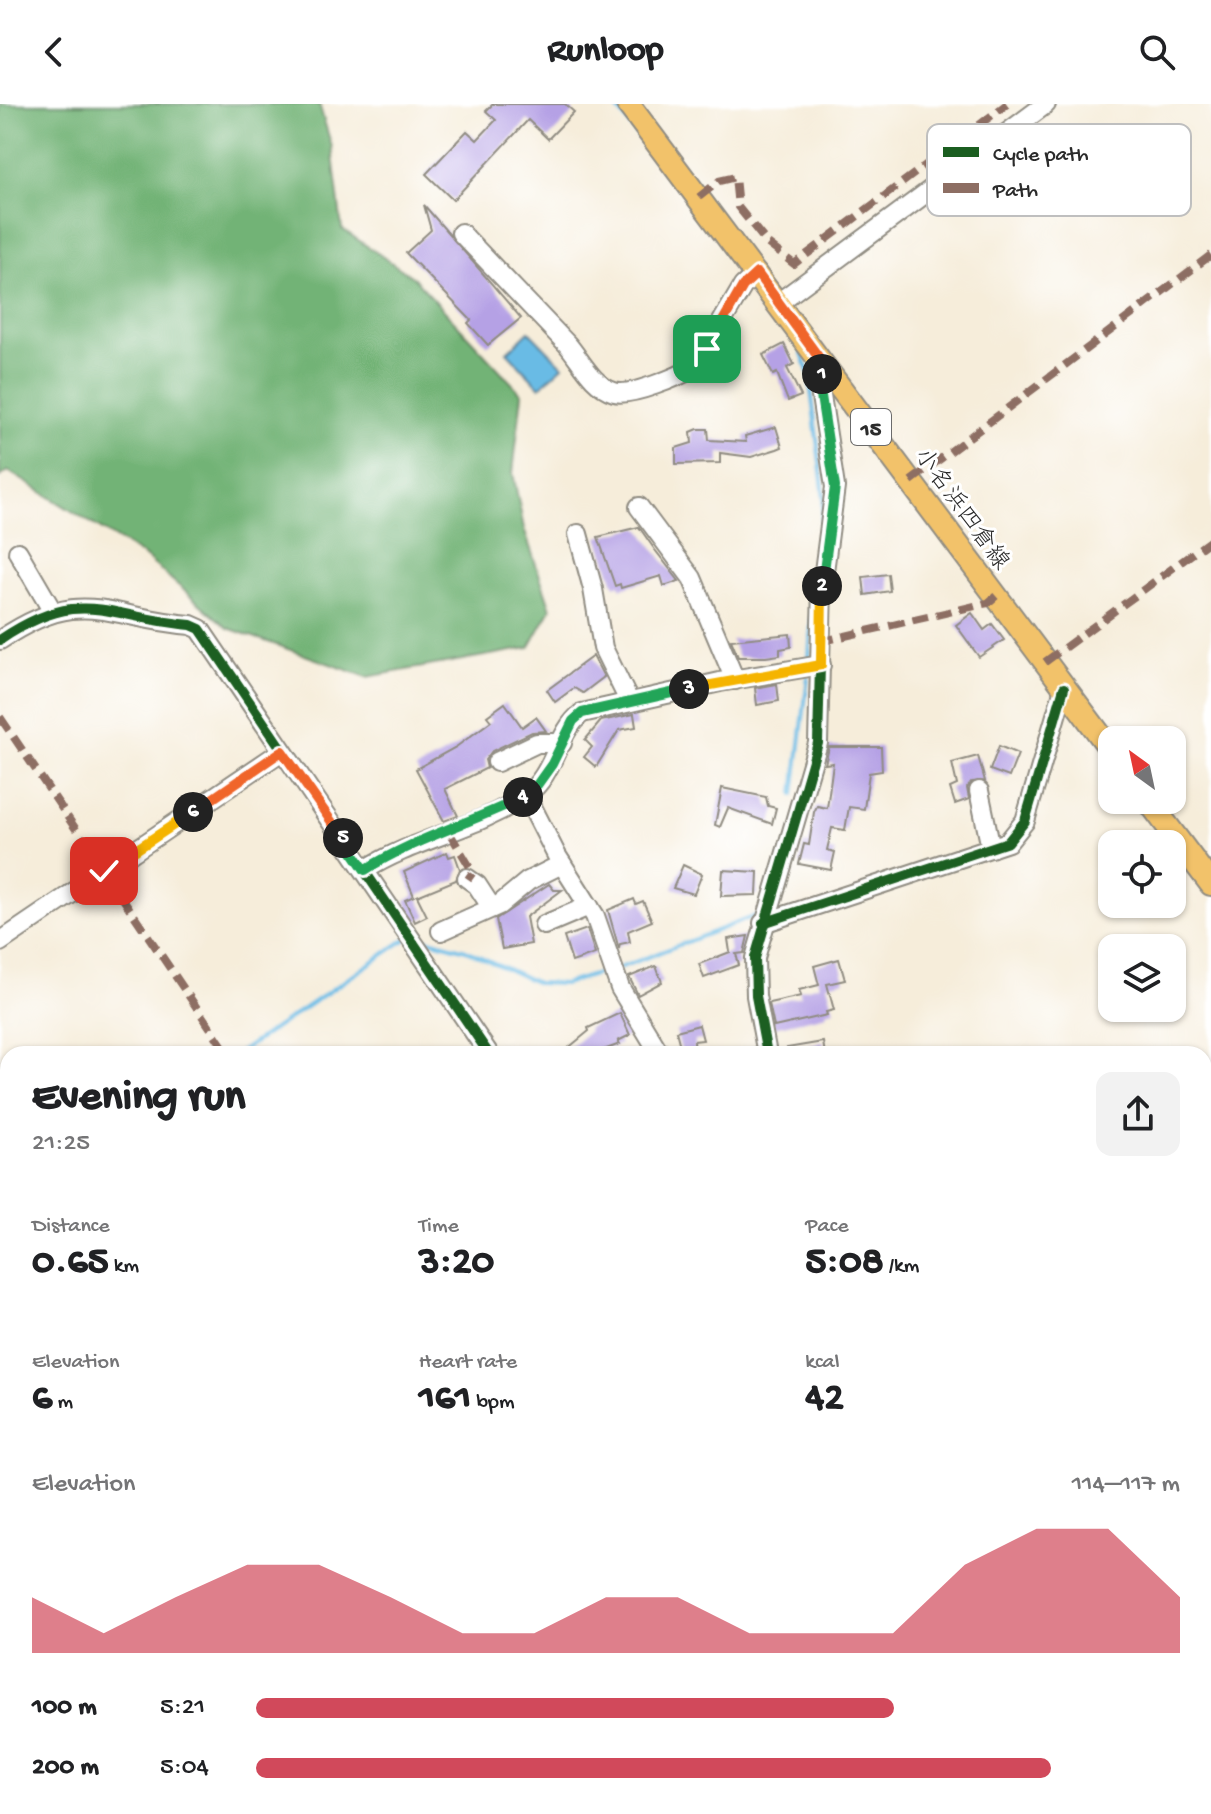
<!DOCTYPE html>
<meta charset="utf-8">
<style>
body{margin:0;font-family:"Gochi Hand","Klee One",sans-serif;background:#f2f2f2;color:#202124;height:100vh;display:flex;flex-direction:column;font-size:30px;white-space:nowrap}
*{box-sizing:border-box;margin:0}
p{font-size:26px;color:#757577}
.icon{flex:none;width:44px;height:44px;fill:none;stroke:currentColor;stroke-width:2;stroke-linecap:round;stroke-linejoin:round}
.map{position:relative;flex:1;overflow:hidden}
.sheet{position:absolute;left:0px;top:942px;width:1212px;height:768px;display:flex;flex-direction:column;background:#fff;border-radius:24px 24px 0 0;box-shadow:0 2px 6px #0004}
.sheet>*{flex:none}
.needle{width:52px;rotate:327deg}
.fabs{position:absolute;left:1098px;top:622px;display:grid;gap:16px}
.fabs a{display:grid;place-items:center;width:88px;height:88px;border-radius:16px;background:#fff;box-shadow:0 2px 6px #0004;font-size:40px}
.pin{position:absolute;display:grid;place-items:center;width:68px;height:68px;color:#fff;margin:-34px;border-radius:16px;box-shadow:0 4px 12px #0006}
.km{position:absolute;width:40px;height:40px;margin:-20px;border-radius:50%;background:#222;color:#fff;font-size:22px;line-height:40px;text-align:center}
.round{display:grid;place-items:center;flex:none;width:84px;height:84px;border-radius:16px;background:#f2f2f2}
.head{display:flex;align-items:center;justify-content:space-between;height:136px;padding:0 32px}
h1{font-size:44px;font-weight:700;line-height:60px}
.metrics{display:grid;grid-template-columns:repeat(3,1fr);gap:12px;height:136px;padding:8px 32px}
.metrics div{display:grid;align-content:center}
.metrics b{font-size:40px;font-weight:700}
.metrics small{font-size:22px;font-weight:400}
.metrics p{font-size:22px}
.chart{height:224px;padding:16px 32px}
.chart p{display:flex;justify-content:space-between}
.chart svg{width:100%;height:144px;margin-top:8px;fill:#d1495b;opacity:.7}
ul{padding:0 32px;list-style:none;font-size:26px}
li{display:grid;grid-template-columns:128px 96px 1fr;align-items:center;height:60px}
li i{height:20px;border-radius:10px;background:#d1495b}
header{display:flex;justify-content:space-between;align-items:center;height:104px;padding:0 32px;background:#fff;font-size:36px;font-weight:700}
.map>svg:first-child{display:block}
.forest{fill:#72b376;stroke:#4e6f50;stroke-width:2}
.water{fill:#69bbe5;stroke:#4a7388;stroke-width:2}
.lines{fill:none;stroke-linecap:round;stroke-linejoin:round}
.stream{stroke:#69bbe5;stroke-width:4}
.building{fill:#b5a1e5}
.minor-casing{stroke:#908c82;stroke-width:22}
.major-casing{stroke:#908c82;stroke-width:26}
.minor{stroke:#fff;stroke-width:18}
.major{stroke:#f2c26a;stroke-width:22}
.quiet{stroke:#8d6e63;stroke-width:8;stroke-dasharray:16 8;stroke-linecap:butt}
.cycleway-casing{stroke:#fff;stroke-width:15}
.cycleway{stroke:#1b5e20;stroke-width:10}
.split-1-casing{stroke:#fff;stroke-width:16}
.split-2-casing{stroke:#fff;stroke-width:16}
.split-3-casing{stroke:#fff;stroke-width:16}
.split-4-casing{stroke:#fff;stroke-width:16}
.split-5-casing{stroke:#fff;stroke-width:16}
.split-6-casing{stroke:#fff;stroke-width:16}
.split-7-casing{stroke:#fff;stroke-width:16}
.split-1{stroke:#f0652b;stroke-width:10}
.split-2{stroke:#22a559;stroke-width:10}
.split-3{stroke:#f5b400;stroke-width:10}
.split-4{stroke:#22a559;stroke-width:10}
.split-5{stroke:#22a559;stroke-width:10}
.split-6{stroke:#f0652b;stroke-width:10}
.split-7{stroke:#f5b400;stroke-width:10}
.labels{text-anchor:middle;stroke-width:6;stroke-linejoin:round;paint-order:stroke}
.shield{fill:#fff;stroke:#6b6b6b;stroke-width:2}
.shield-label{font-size:22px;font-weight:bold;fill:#2b2b2b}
.street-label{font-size:24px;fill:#2b2b2b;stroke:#fff}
.key{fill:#fff;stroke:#bfbfbf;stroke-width:2}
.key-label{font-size:22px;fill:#2b2b2b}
</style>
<header><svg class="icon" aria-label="back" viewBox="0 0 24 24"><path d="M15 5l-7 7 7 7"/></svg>Runloop<svg class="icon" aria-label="search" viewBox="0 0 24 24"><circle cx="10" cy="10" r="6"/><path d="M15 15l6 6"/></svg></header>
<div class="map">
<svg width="1211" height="1710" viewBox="0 0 1211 1710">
<rect width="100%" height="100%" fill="#fff"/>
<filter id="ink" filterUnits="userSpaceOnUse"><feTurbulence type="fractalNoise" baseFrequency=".0125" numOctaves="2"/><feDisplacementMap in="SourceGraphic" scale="16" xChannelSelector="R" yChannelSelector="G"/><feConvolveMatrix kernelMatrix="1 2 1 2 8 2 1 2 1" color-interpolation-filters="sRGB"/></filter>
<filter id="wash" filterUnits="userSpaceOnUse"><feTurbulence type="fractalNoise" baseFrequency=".006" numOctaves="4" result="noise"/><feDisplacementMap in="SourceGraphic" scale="32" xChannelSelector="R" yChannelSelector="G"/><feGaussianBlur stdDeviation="1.8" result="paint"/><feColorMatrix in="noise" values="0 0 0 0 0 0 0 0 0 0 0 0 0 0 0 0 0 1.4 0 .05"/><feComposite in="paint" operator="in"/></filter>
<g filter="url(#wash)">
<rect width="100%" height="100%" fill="#f6edda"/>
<path class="forest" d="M 0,0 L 319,0 L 332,43 L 342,125 L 414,174 L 522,290 L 513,369 L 524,425 L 551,505 L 529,544 L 367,573 L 228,524 L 144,452 L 8,367 L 0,373 Z"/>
<path class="water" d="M 529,227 L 563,262 L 540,283 L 507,248 Z"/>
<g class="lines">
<g class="stream">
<path d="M 614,0 L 639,33"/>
<path d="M 802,249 L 809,269 L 824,393 L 815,470"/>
<path d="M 809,556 L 813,487"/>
<path d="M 794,690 L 808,573"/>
<path d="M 418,833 L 466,846 L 537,879 L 564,880 L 607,867"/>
<path d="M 619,864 L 760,810"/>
<path d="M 237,950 L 406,835"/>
<path d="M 0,1113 L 8,1107"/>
<path d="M 0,1251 L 8,1262"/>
<path d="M 0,1315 L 8,1309"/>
<path d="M 0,1637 L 8,1649"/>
<path d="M 44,1702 L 50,1710"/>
</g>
</g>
<g id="blocks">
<g class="building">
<path d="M 493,0 L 565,0 L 574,8 L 548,35 L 528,16 L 453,96 L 426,70 L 467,27 L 477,36 L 496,16 L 486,7 Z"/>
<path d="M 424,101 L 521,214 L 488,241 L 468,219 L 471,216 L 406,149 L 431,126 Z"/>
<path d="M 784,240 L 794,260 L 787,264 L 801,292 L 788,297 L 777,269 L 773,271 L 763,251 Z"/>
<path d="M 776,323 L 782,343 L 777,345 L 751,353 L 720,349 L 720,359 L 676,360 L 676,344 L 692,339 L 691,328 L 698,325 L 708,325 L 709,336 L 746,338 L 745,332 Z"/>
<path d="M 639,423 L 655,446 L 679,477 L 664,482 L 661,472 L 621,484 L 620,480 L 615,482 L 598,433 Z"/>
<path d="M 888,470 L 890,487 L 865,491 L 863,473 Z"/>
<path d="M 972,509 L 984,526 L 992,520 L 1004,536 L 979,553 L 956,521 Z"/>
<path d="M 790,530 L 791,543 L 780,545 L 780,551 L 766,553 L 738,553 L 731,536 Z"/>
<path d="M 593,552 L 604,573 L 583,589 L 574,584 L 555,598 L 547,586 Z"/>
<path d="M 777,580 L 779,597 L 757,601 L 755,584 Z"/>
<path d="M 505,599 L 522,623 L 536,613 L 546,627 L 532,628 L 492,647 L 485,656 L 487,664 L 445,685 L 458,712 L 444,717 L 416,665 L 456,643 L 491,617 L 487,612 Z"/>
<path d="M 634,610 L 636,623 L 619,626 L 596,663 L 584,653 L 592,643 L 585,636 L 601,617 Z"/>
<path d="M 999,642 L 1018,650 L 1009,673 L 990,666 Z"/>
<path d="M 829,643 L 881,643 L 882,667 L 869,669 L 864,705 L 849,703 L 845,726 L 832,724 L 827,746 L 835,748 L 831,766 L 799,760 L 804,740 L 809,741 L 814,708 L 817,702 L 827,704 L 833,659 L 825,660 Z"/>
<path d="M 978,652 L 985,677 L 972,678 L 967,684 L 969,695 L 955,700 L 950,684 L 957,681 L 952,659 Z"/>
<path d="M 722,684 L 766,693 L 768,702 L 776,704 L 772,720 L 728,704 L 720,723 L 715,721 Z"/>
<path d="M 447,748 L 449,753 L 455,751 L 460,765 L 456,776 L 417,792 L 427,812 L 415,818 L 405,796 L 414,792 L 404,768 Z"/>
<path d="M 683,761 L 702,770 L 694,790 L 673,784 Z"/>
<path d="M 723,766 L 758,768 L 757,791 L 721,792 Z"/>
<path d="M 549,780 L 554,786 L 562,786 L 526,813 L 531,840 L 502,845 L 496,815 Z"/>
<path d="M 634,795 L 636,800 L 643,797 L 652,817 L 628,827 L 630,838 L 620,840 L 619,845 L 608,806 Z"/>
<path d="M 587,825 L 595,850 L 572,858 L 564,833 Z"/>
<path d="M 748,832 L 744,849 L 736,850 L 739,861 L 704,874 L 699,860 L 730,848 L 728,835 Z"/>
<path d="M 839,855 L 845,876 L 827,880 L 834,906 L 826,908 L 827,911 L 774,923 L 769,899 L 801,892 L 799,886 L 819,881 L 814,862 Z"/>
<path d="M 656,862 L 662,878 L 638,891 L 629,873 Z"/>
<path d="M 620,909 L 630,931 L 618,937 L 620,940 L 593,950 L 561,950 L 589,927 L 588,924 Z"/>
<path d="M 699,921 L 703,936 L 694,937 L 695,950 L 682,950 L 676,927 Z"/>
<path d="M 823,938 L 825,950 L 788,950 L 787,944 Z"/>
</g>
</g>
</g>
<g filter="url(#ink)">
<use href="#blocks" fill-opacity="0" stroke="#908c82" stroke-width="2"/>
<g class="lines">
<defs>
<g id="minor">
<path d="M 461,129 C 496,166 532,203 567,240 C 581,256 592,281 614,288 C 631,293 680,272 695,263 L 743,182 L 757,169"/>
<path d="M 778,199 L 1046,0"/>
<path d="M 639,403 L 692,474 L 735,576"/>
<path d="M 578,430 L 593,485 L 603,544 L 629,597"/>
<path d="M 18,448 L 53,508"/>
<path d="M 0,536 C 83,480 105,514 191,521 L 200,525 L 489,950"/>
<path d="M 497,658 L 537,639 L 562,639"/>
<path d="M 979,687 L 991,744"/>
<path d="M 526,691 L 557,752 L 595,812 L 620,884 L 660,950"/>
<path d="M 365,766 C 415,734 479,725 527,690 C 555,670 556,629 582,609 L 720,578 L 821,561"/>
<path d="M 467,774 L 477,781 L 492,804"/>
<path d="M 763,819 L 1008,738 L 1025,717 L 1064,584"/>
<path d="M 544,821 L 589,802"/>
<path d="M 441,827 L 499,801 L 528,777 L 562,760"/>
<path d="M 0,838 L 282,647"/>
<path d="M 767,950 L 756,892 L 755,854 L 818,639 L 822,483 L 835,383 L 821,292 L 822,258"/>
<path d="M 0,1021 L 8,1033"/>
<path d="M 1204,1102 L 1211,1104"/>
<path d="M 1204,1276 L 1211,1277"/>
<path d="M 1204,1325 L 1211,1326"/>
<path d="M 1204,1371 L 1211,1350"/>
<path d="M 1204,1458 L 1211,1461"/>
<path d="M 1204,1578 L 1211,1593"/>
<path d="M 0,1605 L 8,1600"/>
<path d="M 0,1655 L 8,1667"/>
<path d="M 32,1702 L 37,1710"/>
<path d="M 433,1702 L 438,1710"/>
<path d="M 778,1702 L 783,1710"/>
<path d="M 962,1702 L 974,1710"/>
<path d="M 1170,1702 L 1178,1710"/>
<path d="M 649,1710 L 655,1702"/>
<path d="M 1197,1710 L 1211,1703"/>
</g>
<g id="major">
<path d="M 628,0 L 1112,647"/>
<path d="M 1148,696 L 1211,780"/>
<path d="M 1204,1001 L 1211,996"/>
<path d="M 196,1710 L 207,1702"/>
</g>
</defs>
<use href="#minor" class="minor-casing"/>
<use href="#major" class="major-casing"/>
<use href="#minor" class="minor"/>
<use href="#major" class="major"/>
<g class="quiet">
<path d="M 699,93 L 719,77 L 735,73 L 738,103 L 768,140 L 794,160 L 1007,0"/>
<path d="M 911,377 L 1211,151"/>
<path d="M 819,538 L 988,499 L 996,492"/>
<path d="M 1045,558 L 1211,436"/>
<path d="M 0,613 L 228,950"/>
<path d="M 449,728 L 473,768 L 468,775"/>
<path d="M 0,1322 L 8,1317"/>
</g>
<defs>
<g id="cycleway">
<path d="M 0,536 C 83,480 105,514 191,521 L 200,525 L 489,950"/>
<path d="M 763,819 L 1008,738 L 1025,717 L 1064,584"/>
<path d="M 767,950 L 756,892 L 755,854 L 818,639 L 822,483 L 835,383 L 821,292 L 822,258"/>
</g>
</defs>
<use href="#cycleway" class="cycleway-casing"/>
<use href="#cycleway" class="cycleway"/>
</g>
</g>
<g class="lines" filter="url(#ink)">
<defs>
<path id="split-1" d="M 707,245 L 743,182 L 757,169 L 822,258 L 822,270"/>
<path id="split-2" d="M 822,270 L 821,292 L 835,383 L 822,482"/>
<path id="split-3" d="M 689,585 L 821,561 L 822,482"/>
<path id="split-4" d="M 523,693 L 537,681 L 552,660 L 573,617 L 582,609 L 689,585"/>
<path id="split-5" d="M 343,734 L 365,766 C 413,735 471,719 523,693"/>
<path id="split-6" d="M 193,708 L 282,647 L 343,734"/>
<path id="split-7" d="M 104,767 L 193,708"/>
</defs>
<use href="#split-1" class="split-1-casing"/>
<use href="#split-2" class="split-2-casing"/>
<use href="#split-3" class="split-3-casing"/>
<use href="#split-4" class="split-4-casing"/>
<use href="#split-5" class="split-5-casing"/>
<use href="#split-6" class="split-6-casing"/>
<use href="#split-7" class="split-7-casing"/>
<use href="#split-1" class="split-1"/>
<use href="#split-2" class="split-2"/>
<use href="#split-3" class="split-3"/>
<use href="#split-4" class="split-4"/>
<use href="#split-5" class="split-5"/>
<use href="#split-6" class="split-6"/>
<use href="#split-7" class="split-7"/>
</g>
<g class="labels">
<rect class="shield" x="851" y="305" width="40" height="36" rx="6"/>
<g class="shield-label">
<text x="871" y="331">15</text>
</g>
<g class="street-label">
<text transform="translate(963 404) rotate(54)" y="8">小名浜四倉線</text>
</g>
</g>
<rect x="927" y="20" width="264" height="92" rx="12" class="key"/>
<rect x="943" y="43" width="36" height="10" fill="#1b5e20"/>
<rect x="943" y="79" width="36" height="10" fill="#8d6e63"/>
<g class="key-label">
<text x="993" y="56">Cycle path</text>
<text x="993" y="92">Path</text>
</g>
</svg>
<div class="fabs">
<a><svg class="needle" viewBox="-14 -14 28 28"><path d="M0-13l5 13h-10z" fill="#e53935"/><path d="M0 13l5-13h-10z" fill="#757577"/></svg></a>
<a><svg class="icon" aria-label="locate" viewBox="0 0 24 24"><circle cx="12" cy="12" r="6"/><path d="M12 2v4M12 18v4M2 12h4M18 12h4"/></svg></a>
<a><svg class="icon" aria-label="layers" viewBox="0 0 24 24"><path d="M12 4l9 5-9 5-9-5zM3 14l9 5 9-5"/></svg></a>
</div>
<div class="pin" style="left:707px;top:245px;background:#1e9e55"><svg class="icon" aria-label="arrive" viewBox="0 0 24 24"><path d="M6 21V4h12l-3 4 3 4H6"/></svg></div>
<div class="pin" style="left:104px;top:767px;background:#d93025"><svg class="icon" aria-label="check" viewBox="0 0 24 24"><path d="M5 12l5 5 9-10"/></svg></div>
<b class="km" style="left:822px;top:270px">1</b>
<b class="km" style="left:822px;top:482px">2</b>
<b class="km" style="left:689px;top:585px">3</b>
<b class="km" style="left:523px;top:693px">4</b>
<b class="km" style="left:343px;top:734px">5</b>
<b class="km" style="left:193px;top:708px">6</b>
<section class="sheet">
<div class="head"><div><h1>Evening run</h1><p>21:25</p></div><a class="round"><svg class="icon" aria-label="share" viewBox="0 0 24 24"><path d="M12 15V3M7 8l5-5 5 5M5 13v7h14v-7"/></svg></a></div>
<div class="metrics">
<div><p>Distance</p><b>0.65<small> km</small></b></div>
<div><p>Time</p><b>3:20</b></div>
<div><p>Pace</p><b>5:08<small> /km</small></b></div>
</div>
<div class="metrics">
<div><p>Elevation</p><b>6<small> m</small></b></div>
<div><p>Heart rate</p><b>161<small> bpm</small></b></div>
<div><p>kcal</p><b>42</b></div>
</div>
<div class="chart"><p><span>Elevation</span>114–117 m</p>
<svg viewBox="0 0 160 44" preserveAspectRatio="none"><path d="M0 44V27L10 38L20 27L30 17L40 17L50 27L60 38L70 38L80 27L90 27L100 38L110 38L120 38L130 17L140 6L150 6L160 27V44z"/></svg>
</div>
<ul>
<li><b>100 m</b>5:21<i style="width:69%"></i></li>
<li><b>200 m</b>5:04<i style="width:86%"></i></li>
</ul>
</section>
</div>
